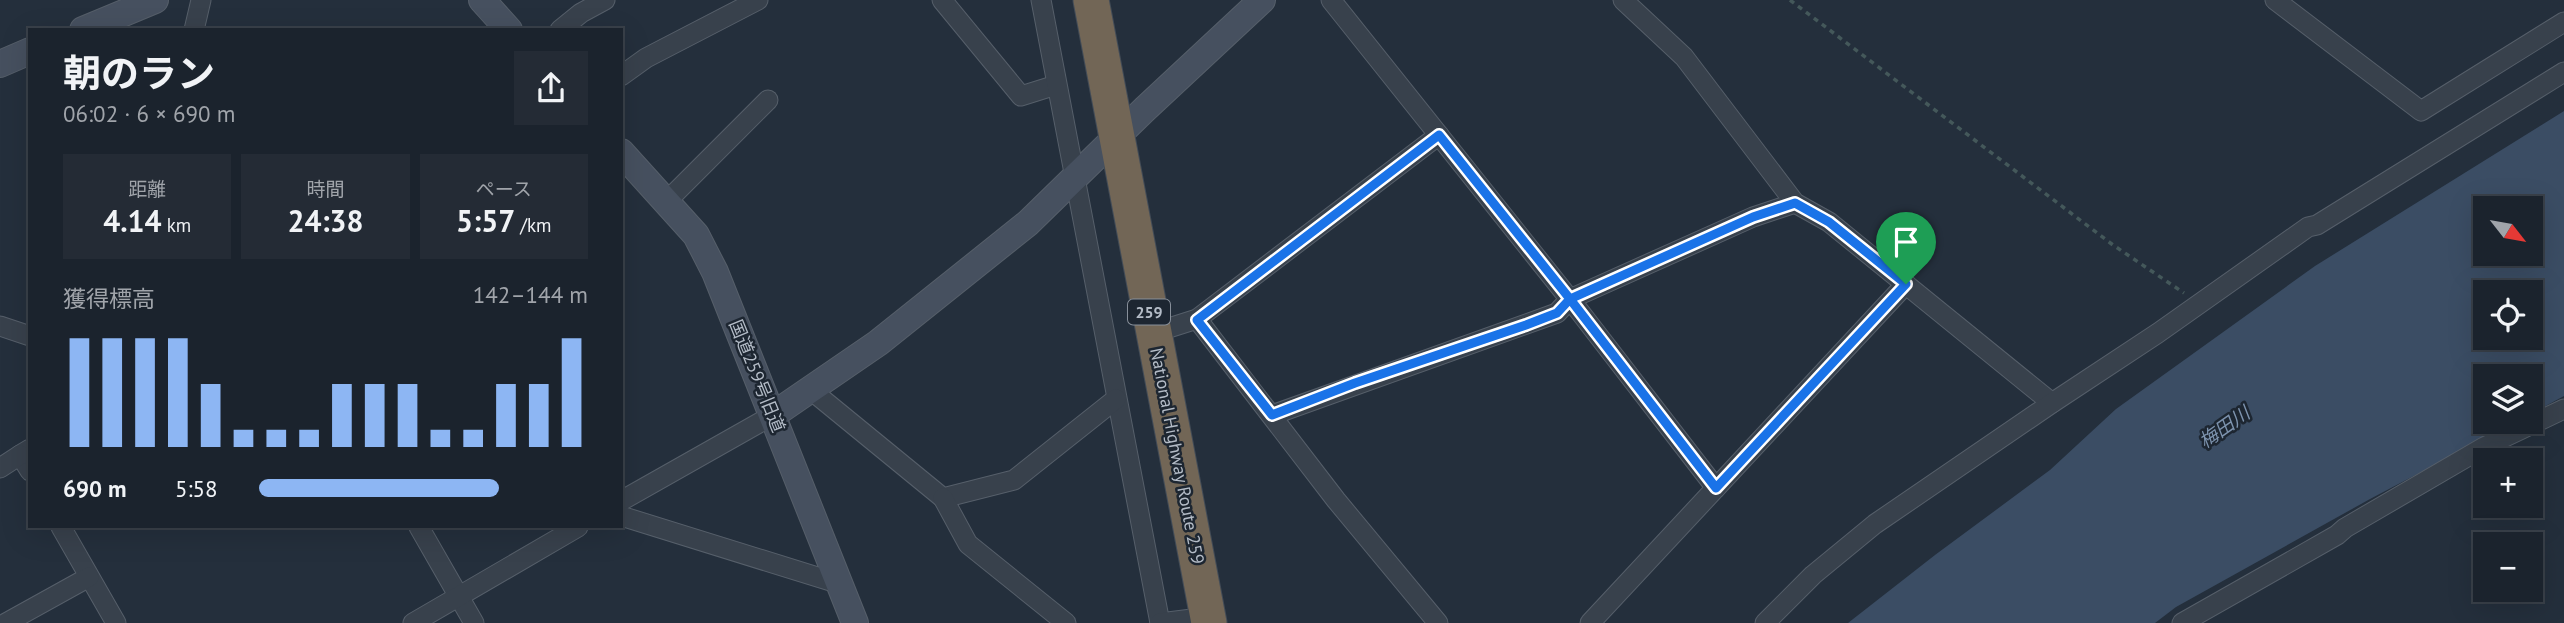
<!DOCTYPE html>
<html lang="ja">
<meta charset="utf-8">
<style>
body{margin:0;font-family:"PT Sans","Noto Sans JP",sans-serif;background:#242b35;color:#f1f3f6;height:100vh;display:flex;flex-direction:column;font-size:26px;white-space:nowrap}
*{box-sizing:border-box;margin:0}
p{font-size:23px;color:#a0a4aa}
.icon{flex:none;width:38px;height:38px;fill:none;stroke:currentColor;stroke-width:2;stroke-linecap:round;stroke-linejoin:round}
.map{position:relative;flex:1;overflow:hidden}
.panel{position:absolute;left:28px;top:28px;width:595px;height:500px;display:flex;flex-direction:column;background:#1b232d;border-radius:0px;box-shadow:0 7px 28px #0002,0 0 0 2px #394049}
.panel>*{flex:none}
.needle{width:46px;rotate:121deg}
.fabs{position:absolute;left:2473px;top:196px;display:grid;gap:14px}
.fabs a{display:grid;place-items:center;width:70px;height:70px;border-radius:0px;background:#1b232d;box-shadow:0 7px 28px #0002,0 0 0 2px #394049;font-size:35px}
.pin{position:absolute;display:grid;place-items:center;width:60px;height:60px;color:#fff;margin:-72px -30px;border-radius:50% 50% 50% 0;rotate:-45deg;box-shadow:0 0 7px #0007}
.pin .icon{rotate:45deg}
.round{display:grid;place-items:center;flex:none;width:74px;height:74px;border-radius:0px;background:#242b35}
.summary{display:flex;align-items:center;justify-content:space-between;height:119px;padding:0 35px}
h1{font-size:38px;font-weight:700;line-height:52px}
.metrics{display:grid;grid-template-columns:repeat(3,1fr);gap:10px;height:119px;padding:7px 35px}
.metrics div{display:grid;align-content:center;border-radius:0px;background:#242b35;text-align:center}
.metrics b{font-size:30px;font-weight:700}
.metrics small{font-size:19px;font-weight:400}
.metrics p{font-size:19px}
.chart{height:196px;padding:14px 35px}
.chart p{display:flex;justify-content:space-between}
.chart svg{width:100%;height:126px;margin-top:7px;stroke:#8db6f3;stroke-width:6}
ul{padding:0 35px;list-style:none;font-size:23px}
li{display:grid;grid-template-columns:112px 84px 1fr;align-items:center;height:52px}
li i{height:18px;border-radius:9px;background:#8db6f3}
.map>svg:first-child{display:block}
.water{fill:#3b4d64;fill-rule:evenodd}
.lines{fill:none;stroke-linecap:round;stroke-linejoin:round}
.street-casing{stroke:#565f6a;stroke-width:21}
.secondary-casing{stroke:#565f6a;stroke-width:28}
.highway-casing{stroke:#434c57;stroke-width:37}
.path{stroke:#44585a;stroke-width:3.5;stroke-dasharray:5 5;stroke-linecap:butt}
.street{stroke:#38414c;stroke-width:19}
.secondary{stroke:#46505f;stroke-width:26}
.highway{stroke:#726656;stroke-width:35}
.route-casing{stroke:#fff;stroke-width:14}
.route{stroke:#1a73e8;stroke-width:9}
.labels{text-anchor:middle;stroke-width:5;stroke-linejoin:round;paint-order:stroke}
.shield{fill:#1d2631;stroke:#878f9a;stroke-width:2}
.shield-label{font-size:16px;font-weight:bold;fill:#b4bcc7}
.street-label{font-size:18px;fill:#b4bcc7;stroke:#1d2631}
.water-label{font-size:19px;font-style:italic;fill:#7d93ae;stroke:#1d2631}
</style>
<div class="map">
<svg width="2564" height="623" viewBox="0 0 2564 623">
<rect width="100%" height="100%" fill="#242f3c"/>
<path class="water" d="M 2564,111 L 2564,396 L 2531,414 L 2530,376 L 2485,376 L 2485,422 L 2516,422 L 2370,499 L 2176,607 L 2155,623 L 1848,623 L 1935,555 L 2050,470 L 2116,409 L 2315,266 ZM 2485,208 L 2530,208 L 2530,254 L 2485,254 ZM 2485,292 L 2530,292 L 2530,338 L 2485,338 Z"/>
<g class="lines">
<defs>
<g id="street">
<path d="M 942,0 L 1021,96 L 1056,85"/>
<path d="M 1041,0 L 1160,623"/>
<path d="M 1331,0 L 1580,312 L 1716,488"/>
<path d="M 1623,0 L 1684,57 L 1795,203 L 1829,222 L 2052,403"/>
<path d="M 2275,0 L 2421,111 L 2564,22"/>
<path d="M 194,30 L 201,0"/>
<path d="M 560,30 L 581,13 L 605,0"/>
<path d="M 621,76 L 646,58 L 758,0"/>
<path d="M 667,201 L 768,100"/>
<path d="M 1197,319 L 1336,500 L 1438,623"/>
<path d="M 0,326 L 30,336"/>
<path d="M 1153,333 L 1197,319 L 1439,135"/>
<path d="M 811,390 L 943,498 L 1014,480 L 1116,399"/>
<path d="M 1272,415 L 1557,313 L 1570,299 L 1753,217 L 1795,203"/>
<path d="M 30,449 L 20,455 L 30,471"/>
<path d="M 0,468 L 20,455"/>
<path d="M 943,498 L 968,544 L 1066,623"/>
<path d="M 621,501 L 773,415"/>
<path d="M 621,516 L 840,584"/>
<path d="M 61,527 L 116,623"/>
<path d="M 419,527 L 474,623"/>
<path d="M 6,623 L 89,577"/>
<path d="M 413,623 L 578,527"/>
<path d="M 1160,623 L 1208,617"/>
<path d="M 1590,623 L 1906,284"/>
<path d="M 1765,623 L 1813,575 L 1875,524 L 2052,403 L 2158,333 L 2308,227 L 2317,225 L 2564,72"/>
<path d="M 2182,623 L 2337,535 L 2345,528 L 2484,447 L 2564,409"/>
</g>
<g id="secondary">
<path d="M 482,0 L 509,30"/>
<path d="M 83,30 L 155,0"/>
<path d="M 0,64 L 30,51"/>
<path d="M 621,152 L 696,235 L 715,272 L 855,623"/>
<path d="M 773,415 L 878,343 L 1028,223 L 1145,109 L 1262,0"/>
</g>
<path id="highway" d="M 1091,0 L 1209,623"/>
</defs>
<use href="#street" class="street-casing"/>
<use href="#secondary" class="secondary-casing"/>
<use href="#highway" class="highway-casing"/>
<path class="path" d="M 1790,0 L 2113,245 L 2184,293"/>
<use href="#street" class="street"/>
<use href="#secondary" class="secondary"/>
<use href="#highway" class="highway"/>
</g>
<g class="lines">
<defs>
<path id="route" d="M 1906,284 L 1829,222 L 1795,203 L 1753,217 L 1570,299 L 1557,313 L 1526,325 L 1355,383 L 1272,415 L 1197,320 L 1439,135 L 1570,299 L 1580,312 L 1716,488 L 1906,284"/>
</defs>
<use href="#route" class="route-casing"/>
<use href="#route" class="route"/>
</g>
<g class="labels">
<rect class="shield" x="1128" y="299.5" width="42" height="25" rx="5"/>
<g class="shield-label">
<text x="1149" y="318">259</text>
</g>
<g class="street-label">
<text transform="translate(757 376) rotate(68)" y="6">国道259号旧道</text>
<text transform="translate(1177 456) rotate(79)" y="6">National Highway Route 259</text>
</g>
<g class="water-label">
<text transform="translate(2224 427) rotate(-35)" y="7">梅田川</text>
</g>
</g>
</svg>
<div class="fabs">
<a><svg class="needle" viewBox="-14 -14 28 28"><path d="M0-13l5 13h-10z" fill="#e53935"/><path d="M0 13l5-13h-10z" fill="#a0a4aa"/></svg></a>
<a><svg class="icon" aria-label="locate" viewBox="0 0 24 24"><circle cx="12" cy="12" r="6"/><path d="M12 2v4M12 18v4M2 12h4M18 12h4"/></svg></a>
<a><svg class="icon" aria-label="layers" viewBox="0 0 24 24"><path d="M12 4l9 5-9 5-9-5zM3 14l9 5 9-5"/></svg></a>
<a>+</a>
<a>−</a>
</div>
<div class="pin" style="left:1906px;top:284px;background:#1e9e55"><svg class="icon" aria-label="arrive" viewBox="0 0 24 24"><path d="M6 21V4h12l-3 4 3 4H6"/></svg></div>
<section class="panel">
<div class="summary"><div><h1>朝のラン</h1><p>06:02 · 6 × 690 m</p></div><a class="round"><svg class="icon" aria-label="share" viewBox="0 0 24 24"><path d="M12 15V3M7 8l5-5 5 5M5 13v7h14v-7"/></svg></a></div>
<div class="metrics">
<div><p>距離</p><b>4.14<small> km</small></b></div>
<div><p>時間</p><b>24:38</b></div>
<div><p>ペース</p><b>5:57<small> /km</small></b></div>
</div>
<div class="chart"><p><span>獲得標高</span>142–144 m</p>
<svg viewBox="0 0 160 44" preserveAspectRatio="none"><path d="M5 44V6M15 44V6M25 44V6M35 44V6M45 44V22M55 44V38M65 44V38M75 44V38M85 44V22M95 44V22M105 44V22M115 44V38M125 44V38M135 44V22M145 44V22M155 44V6"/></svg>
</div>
<ul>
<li><b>690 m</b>5:58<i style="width:73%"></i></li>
</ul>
</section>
</div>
